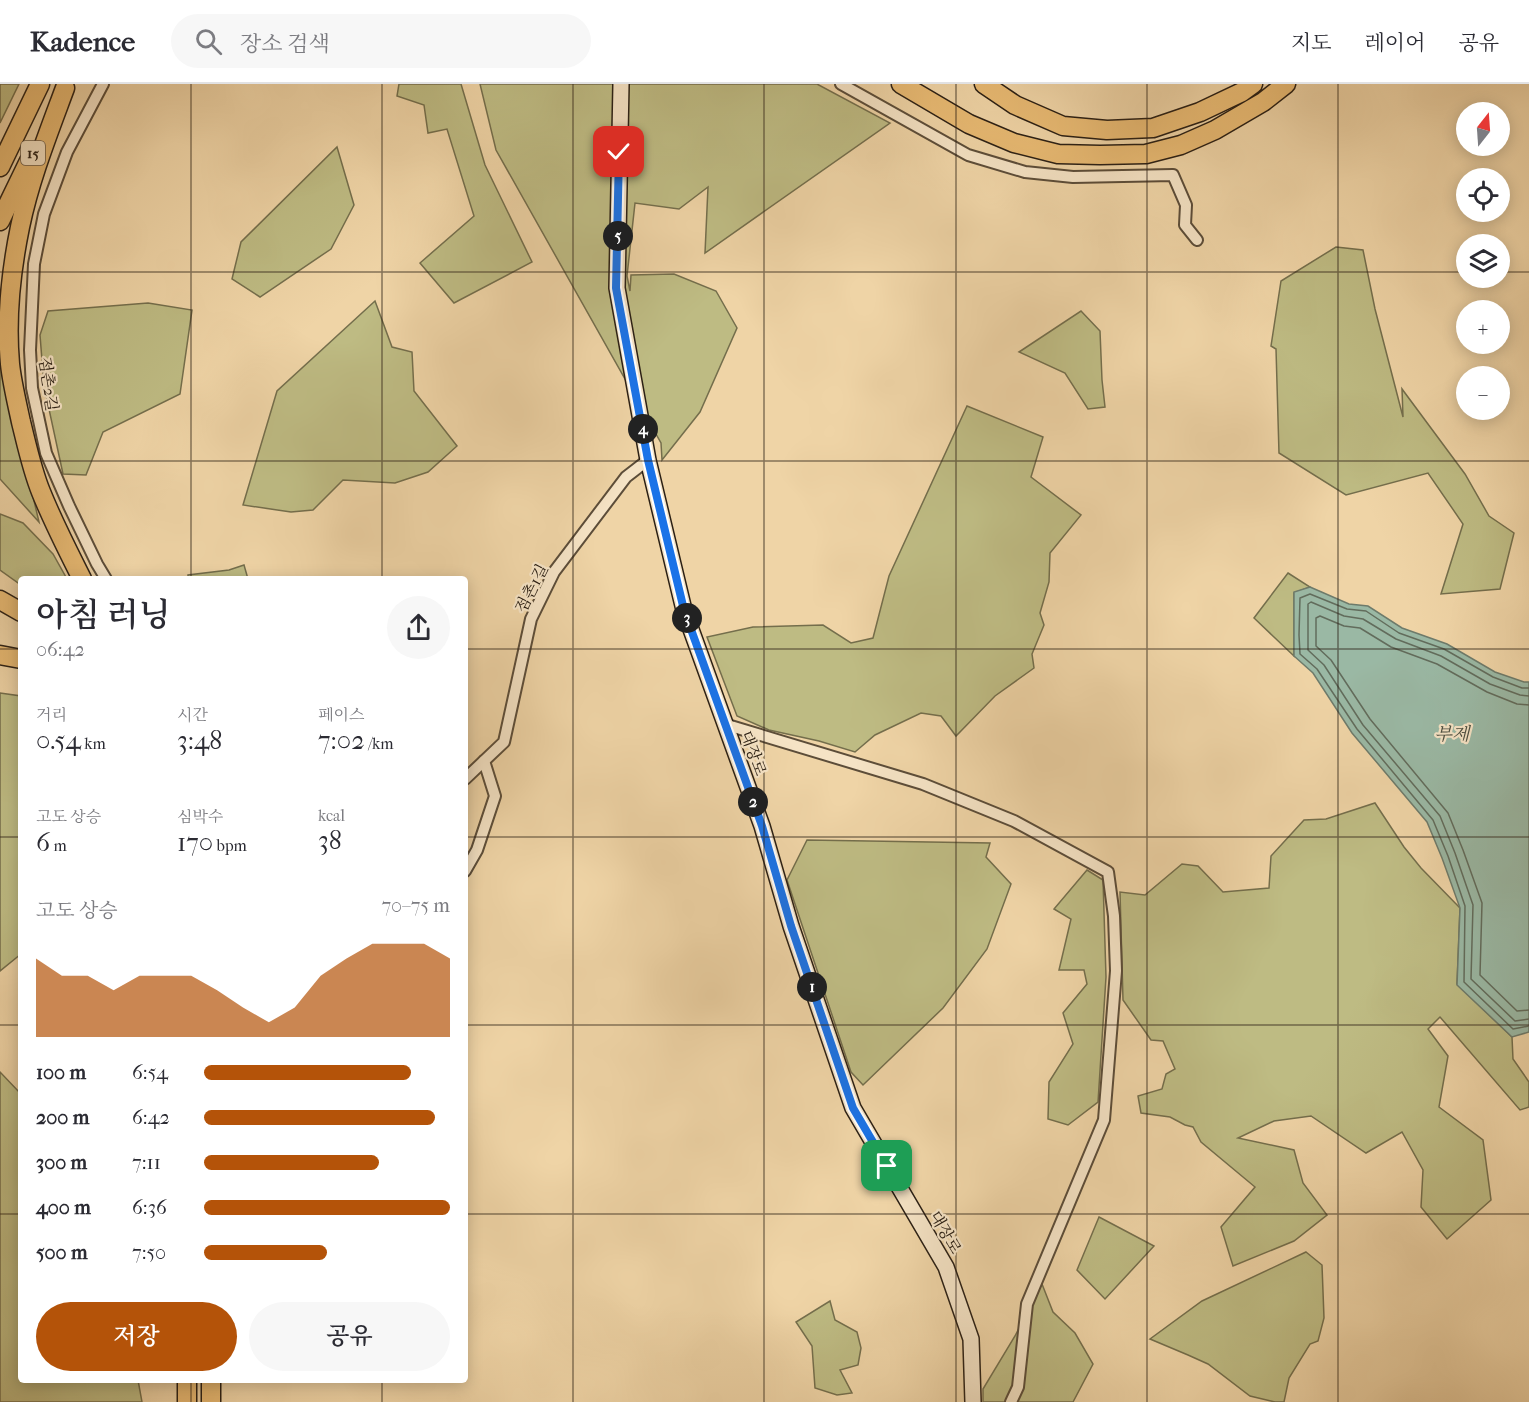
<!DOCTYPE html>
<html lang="ko">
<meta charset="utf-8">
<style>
body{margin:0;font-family:"IM FELL French Canon","Noto Serif KR",serif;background:#f7f7f7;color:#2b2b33;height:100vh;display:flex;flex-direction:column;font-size:22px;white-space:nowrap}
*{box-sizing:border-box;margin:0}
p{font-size:20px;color:#7c7c81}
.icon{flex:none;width:33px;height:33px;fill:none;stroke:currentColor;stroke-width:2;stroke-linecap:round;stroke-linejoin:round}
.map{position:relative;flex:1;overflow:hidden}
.sheet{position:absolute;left:18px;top:492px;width:450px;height:807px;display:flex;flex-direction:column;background:#fff;border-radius:6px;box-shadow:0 3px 15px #0003}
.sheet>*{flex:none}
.needle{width:39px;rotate:17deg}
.fabs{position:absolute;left:1456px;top:18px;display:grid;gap:12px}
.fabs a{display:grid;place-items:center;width:54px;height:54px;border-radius:50%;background:#fff;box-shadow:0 3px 15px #0003;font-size:30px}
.pin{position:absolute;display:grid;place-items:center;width:51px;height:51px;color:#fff;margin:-26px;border-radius:12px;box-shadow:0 3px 9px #0006}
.km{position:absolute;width:30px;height:30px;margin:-15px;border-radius:50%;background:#222;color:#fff;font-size:16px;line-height:30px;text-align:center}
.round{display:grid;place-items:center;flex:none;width:63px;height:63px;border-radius:32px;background:#f7f7f7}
.summary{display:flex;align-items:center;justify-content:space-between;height:102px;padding:0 18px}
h1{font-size:33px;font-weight:600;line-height:45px}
.metrics{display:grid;grid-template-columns:repeat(3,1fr);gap:9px;height:102px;padding:6px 18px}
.metrics div{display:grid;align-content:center}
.metrics b{font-size:26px;font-weight:600}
.metrics small{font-size:16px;font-weight:400}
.metrics p{font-size:16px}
.chart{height:168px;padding:12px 18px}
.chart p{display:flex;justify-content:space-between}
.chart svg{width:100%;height:108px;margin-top:6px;fill:#b45309;opacity:.7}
.action{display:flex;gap:12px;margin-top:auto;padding:12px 18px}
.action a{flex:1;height:69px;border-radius:36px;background:#b45309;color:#fff;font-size:24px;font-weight:600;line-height:69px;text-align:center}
.action a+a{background:#f7f7f7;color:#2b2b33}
ul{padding:0 18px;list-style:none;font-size:20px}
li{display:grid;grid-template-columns:96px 72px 1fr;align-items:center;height:45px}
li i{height:15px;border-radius:8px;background:#b45309}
header{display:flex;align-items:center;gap:36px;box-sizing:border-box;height:84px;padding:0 30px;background:#fff;border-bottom:2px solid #e1e1e2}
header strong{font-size:28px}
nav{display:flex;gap:33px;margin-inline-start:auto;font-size:21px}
.search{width:420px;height:54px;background:#f7f7f7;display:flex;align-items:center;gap:15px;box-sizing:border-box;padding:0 21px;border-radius:33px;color:#7c7c81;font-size:22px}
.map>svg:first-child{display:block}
.green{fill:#bebb83;stroke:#746e4c;stroke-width:1.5}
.water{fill:#9ab8a4;stroke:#6e7b6b;stroke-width:1.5}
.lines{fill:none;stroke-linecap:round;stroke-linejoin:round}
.shore{stroke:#626c5c;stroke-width:1.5}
.street-casing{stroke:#5c4d39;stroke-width:14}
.secondary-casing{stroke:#2b2015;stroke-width:18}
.highway-casing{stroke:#2b2015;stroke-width:21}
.street{stroke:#f5e3c5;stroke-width:10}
.secondary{stroke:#f5e3c5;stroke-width:15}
.highway{stroke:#e8ba73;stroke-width:18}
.route-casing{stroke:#fff;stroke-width:12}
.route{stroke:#1a73e8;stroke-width:8}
.grid{fill:none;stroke:#2b2015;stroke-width:1.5;stroke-opacity:0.55}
.labels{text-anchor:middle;stroke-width:4.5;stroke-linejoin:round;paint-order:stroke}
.shield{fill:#f5e3c5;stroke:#685a4a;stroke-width:1.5}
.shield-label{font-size:15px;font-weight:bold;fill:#2b2015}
.street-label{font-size:16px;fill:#2b2015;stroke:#f5e3c5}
.water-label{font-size:18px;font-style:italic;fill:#4c4e40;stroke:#f5e3c5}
</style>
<header>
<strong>Kadence</strong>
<div class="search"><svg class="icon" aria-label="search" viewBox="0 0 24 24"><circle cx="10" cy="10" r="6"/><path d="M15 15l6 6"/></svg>장소 검색</div>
<nav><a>지도</a><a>레이어</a><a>공유</a></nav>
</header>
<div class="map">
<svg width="1529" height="1318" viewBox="0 0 1529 1318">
<rect width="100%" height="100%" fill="#efd4a6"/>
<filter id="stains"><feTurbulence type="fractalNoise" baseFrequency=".00333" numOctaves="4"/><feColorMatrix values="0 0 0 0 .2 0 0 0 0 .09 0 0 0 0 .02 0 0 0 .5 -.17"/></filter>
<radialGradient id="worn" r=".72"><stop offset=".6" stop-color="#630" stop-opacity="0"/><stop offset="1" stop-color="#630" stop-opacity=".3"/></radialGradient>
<g class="green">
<path d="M 0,0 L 19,0 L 0,39 Z"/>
<path d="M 399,0 L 461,0 L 485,81 L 532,178 L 454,219 L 420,179 L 474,132 L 447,45 L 428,49 L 424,21 L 397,12 Z"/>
<path d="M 480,0 L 817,0 L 890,39 L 705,169 L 708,103 L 679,125 L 635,119 L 627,192 L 630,207 L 631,191 L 674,190 L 716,207 L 737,244 L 700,328 L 662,376 L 661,359 L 496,66 Z"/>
<path d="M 337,63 L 354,121 L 331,165 L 260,213 L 232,195 L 241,158 Z"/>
<path d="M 1336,163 L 1363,166 L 1375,225 L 1403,333 L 1402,305 L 1465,390 L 1489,432 L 1514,449 L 1500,505 L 1441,510 L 1463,440 L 1428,389 L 1346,411 L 1279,369 L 1276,265 L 1271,262 L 1281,197 Z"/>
<path d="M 375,217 L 392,263 L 412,268 L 414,307 L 457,362 L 428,388 L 395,399 L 343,396 L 313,426 L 291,428 L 243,421 L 277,307 Z"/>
<path d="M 148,219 L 192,226 L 180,310 L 103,348 L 86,391 L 63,390 L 44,302 L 40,251 L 48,227 Z"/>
<path d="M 1081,227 L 1100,247 L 1102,296 L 1105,323 L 1088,325 L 1065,289 L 1019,268 Z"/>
<path d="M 0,272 L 39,438 L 0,395 Z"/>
<path d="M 967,322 L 1043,353 L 1031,393 L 1081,431 L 1050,469 L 1049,498 L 1040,529 L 1044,541 L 1032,570 L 1034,584 L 995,612 L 956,652 L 941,632 L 921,629 L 875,651 L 855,668 L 819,657 L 769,646 L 737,632 L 707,553 L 753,543 L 823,541 L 851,559 L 873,554 L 889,492 Z"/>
<path d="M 0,430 L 23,439 L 53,470 L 67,495 L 21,495 L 21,501 L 0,486 Z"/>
<path d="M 244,481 L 248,495 L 188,495 L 188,491 L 229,486 Z"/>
<path d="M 1288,489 L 1310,503 L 1294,509 L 1294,572 L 1254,534 Z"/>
<path d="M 0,609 L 21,612 L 21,870 L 0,887 Z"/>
<path d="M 1375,719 L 1404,763 L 1421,784 L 1460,824 L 1457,900 L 1512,953 L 1513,975 L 1529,998 L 1529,1023 L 1520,1026 L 1440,933 L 1428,945 L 1448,972 L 1439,1023 L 1483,1056 L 1491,1116 L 1447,1155 L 1421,1123 L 1423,1086 L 1402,1048 L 1366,1069 L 1311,1032 L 1274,1037 L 1238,1054 L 1294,1066 L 1303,1099 L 1327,1131 L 1294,1157 L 1233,1182 L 1221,1143 L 1255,1103 L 1201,1058 L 1193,1043 L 1185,1041 L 1170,1033 L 1141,1029 L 1138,1012 L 1162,1005 L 1166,990 L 1175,985 L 1163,957 L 1151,956 L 1123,916 L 1120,808 L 1145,811 L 1182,780 L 1198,782 L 1223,808 L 1269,804 L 1271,772 L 1304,736 L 1326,735 Z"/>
<path d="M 807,756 L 990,759 L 986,773 L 1011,800 L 987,865 L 943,924 L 863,1001 L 851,988 L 787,796 Z"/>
<path d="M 1087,786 L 1103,796 L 1106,893 L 1098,1018 L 1068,1041 L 1048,1035 L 1049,998 L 1073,960 L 1063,929 L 1087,900 L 1084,886 L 1059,886 L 1071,835 L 1054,825 Z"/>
<path d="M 0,988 L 21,1010 L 21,1296 L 138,1296 L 142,1318 L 0,1318 Z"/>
<path d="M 1099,1133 L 1154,1162 L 1105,1215 L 1077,1186 Z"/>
<path d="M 1306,1168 L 1322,1181 L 1324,1234 L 1318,1257 L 1310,1260 L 1289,1294 L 1284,1318 L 1275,1318 L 1250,1312 L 1208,1280 L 1188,1271 L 1150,1255 L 1202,1217 Z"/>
<path d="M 1042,1200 L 1053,1228 L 1075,1249 L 1093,1280 L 1073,1318 L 983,1318 L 983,1305 L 1015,1252 Z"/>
<path d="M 830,1217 L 835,1236 L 857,1248 L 861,1264 L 858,1281 L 840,1286 L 852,1309 L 837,1311 L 815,1304 L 812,1262 L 796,1238 Z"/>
</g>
<path class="water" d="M 1310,503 L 1349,520 L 1368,522 L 1402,544 L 1447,560 L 1495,588 L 1524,598 L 1529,598 L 1529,948 L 1512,953 L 1457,901 L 1460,824 L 1442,774 L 1427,738 L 1352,649 L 1313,589 L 1294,572 L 1294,508 Z"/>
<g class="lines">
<g class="shore">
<path d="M 1529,604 L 1522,604 L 1493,593 L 1444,565 L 1399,549 L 1366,527 L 1347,525 L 1310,510 L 1300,514 L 1299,551 L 1300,570 L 1317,585 L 1357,645 L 1433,736 L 1448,772 L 1465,822 L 1464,898 L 1513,945 L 1529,942"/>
<path d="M 1529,612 L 1520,611 L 1490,600 L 1441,572 L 1396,555 L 1363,535 L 1344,532 L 1311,518 L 1308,520 L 1308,566 L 1324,581 L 1363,641 L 1440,732 L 1455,769 L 1473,821 L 1471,895 L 1515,937 L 1529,935"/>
<path d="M 1529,621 L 1517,620 L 1487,608 L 1437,580 L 1391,563 L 1360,544 L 1344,542 L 1320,532 L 1316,534 L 1316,562 L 1331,576 L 1370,635 L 1448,729 L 1463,766 L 1482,819 L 1480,891 L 1517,927 L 1529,926"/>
</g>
<defs>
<g id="street">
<path d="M 103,0 L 67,68 L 44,130 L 34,180 L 30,266 L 32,304 L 46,369 L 69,422 L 97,480 L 106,495"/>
<path d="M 841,0 L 968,71 L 1025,88 L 1073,93 L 1173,91 L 1186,121 L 1185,141 L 1197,156"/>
<path d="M 724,640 L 923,700 L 1014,737 L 1108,788 L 1114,832 L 1116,887 L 1104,1036 L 1027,1220 L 1018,1303 L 1011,1318"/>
<path d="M 465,695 L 504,658 L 531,535 L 554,488 L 626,393 L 648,376"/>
<path d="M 465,787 L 477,766 L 495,712 L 484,677"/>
</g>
<path id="secondary" d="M 621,0 L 617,204 L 648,376 L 684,526 L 762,742 L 791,842 L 853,1024 L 946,1183 L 971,1255 L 973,1318"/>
<g id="highway">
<path d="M 901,0 L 969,40 L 1014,59 L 1058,70 L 1100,71 L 1146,70 L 1181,61 L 1215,46 L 1263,18 L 1286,0"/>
<path d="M 984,0 L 1015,21 L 1063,42 L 1107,46 L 1153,44 L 1200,28 L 1242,8 L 1253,0"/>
<path d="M 65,4 C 48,50 30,95 20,143 C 11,187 6,235 10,280 C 12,299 17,319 21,338 C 27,362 32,386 41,408 C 53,438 68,467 82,495"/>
<path d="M 0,83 L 40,0"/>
<path d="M 0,137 L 29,77"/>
<path d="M 0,516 L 21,528"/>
<path d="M 0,571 L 21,575"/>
<path d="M 187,1318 L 187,1296"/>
<path d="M 211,1318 L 211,1296"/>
</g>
</defs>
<use href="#street" class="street-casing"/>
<use href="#secondary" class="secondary-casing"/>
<use href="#highway" class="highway-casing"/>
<use href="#street" class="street"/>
<use href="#secondary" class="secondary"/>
<use href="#highway" class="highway"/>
</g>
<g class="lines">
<defs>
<path id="route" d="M 619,68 L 616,204 L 648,376 L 684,526 L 762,742 L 791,842 L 853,1024 L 887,1082"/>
</defs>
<use href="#route" class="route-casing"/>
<use href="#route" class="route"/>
</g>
<path class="grid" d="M 191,0 L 191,495M 382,0 L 382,495M 573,0 L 573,1318M 764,0 L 764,1318M 956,0 L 956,1318M 1147,0 L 1147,1318M 1338,0 L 1338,1318M 0,188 L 1467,188M 1500,188 L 1529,188M 0,377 L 1529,377M 0,565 L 21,565M 465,565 L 1529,565M 0,753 L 21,753M 465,753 L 1529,753M 0,941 L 21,941M 465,941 L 1529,941M 0,1130 L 21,1130M 465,1130 L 1529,1130M 191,1296 L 191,1318M 382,1296 L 382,1318"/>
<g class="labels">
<rect class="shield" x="21" y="57" width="24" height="24" rx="4.5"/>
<g class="shield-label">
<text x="33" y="74">15</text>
</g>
<g class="street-label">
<text transform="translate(49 300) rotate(82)" y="6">점촌2길</text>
<text transform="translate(531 504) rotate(-63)" y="6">점촌1길</text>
<text transform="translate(754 669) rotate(70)" y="6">대장로</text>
<text transform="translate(946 1148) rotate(60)" y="6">대장로</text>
</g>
<g class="water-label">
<text x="1452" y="656">부제</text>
</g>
</g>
<rect width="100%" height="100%" filter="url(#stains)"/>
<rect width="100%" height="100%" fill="url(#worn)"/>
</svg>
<div class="fabs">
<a><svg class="needle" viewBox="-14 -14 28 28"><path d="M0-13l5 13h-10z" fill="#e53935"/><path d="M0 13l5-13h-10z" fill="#7c7c81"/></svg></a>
<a><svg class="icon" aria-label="locate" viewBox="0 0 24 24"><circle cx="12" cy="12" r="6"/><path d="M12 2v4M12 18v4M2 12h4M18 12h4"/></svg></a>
<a><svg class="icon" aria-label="layers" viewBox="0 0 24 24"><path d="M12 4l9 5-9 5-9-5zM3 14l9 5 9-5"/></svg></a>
<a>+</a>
<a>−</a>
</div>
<div class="pin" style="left:887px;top:1082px;background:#1e9e55"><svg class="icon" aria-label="arrive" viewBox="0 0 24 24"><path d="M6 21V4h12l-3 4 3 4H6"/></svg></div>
<div class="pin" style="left:619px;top:68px;background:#d93025"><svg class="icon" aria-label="check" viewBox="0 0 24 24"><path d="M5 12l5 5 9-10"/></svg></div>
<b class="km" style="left:812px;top:903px">1</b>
<b class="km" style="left:753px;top:718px">2</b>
<b class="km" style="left:687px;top:534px">3</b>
<b class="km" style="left:643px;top:345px">4</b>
<b class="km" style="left:618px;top:152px">5</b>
<section class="sheet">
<div class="summary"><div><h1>아침 러닝</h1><p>06:42</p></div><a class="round"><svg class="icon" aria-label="share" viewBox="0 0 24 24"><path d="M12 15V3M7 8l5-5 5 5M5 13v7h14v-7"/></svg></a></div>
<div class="metrics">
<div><p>거리</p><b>0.54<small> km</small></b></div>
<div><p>시간</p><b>3:48</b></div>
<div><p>페이스</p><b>7:02<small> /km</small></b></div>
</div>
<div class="metrics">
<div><p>고도 상승</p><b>6<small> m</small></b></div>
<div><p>심박수</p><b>170<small> bpm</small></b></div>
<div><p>kcal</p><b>38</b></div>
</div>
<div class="chart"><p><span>고도 상승</span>70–75 m</p>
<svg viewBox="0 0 160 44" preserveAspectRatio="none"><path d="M0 44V12L10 19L20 19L30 25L40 19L50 19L60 19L70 25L80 32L90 38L100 32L110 19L120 12L130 6L140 6L150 6L160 12V44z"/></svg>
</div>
<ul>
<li><b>100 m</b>6:54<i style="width:84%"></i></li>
<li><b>200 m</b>6:42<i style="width:94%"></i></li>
<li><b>300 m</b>7:11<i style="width:71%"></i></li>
<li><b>400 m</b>6:36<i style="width:100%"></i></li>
<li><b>500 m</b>7:50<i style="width:50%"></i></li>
</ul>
<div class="action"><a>저장</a><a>공유</a></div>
</section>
</div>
